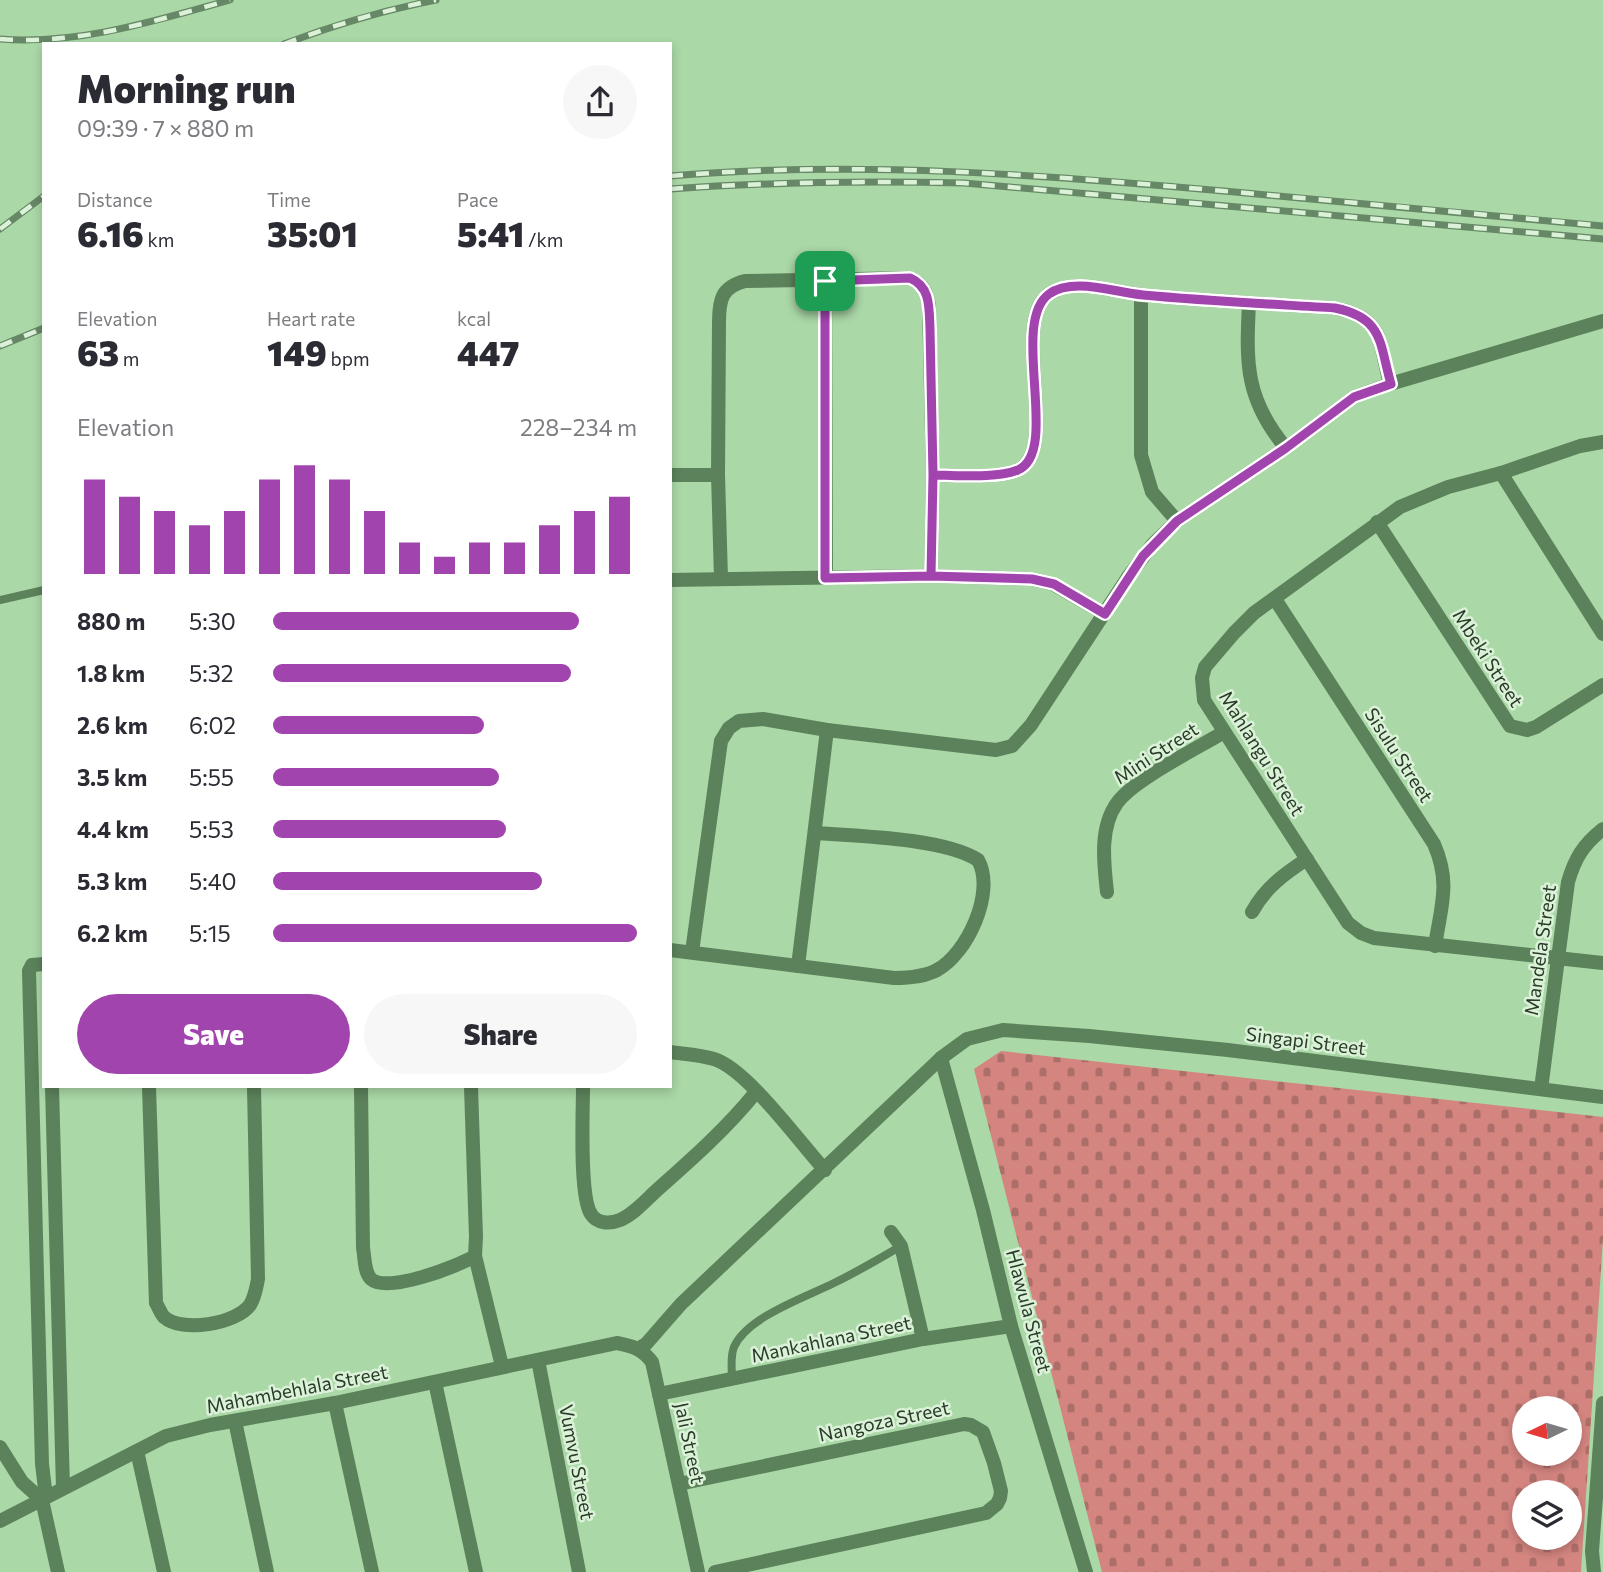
<!DOCTYPE html>
<meta charset="utf-8">
<style>
body{margin:0;font-family:Commissioner,sans-serif;background:#f7f7f7;color:#2b2b33;height:100vh;display:flex;flex-direction:column;font-size:26px;white-space:nowrap}
*{box-sizing:border-box;margin:0}
p{font-size:23px;color:#7c7c81}
.icon{flex:none;width:38px;height:38px;fill:none;stroke:currentColor;stroke-width:2;stroke-linecap:round;stroke-linejoin:round}
.map{position:relative;flex:1;overflow:hidden}
.details{position:absolute;left:42px;top:42px;width:630px;height:1046px;display:flex;flex-direction:column;background:#fff;border-radius:0px;box-shadow:0 4px 10px #0003}
.details>*{flex:none}
.needle{width:46px;rotate:265deg}
.controls{position:absolute;left:1512px;top:1396px;display:grid;gap:14px}
.controls a{display:grid;place-items:center;width:70px;height:70px;border-radius:50%;background:#fff;box-shadow:0 4px 10px #0003;font-size:35px}
.pin{position:absolute;display:grid;place-items:center;width:60px;height:60px;color:#fff;margin:-30px;border-radius:14px;box-shadow:0 4px 10px #0006}
.round{display:grid;place-items:center;flex:none;width:74px;height:74px;border-radius:37px;background:#f7f7f7}
.summary{display:flex;align-items:center;justify-content:space-between;height:119px;padding:0 35px}
h1{font-size:38px;font-weight:800;line-height:52px}
.stats{display:grid;grid-template-columns:repeat(3,1fr);gap:10px;height:119px;padding:7px 35px}
.stats div{display:grid;align-content:center}
.stats b{font-size:35px;font-weight:800}
.stats small{font-size:19px;font-weight:400}
.stats p{font-size:19px}
.chart{height:196px;padding:14px 35px}
.chart p{display:flex;justify-content:space-between}
.chart svg{width:100%;height:126px;margin-top:7px;stroke:#a244ad;stroke-width:6}
.cta{display:flex;gap:14px;margin-top:auto;padding:14px 35px}
.cta a{flex:1;height:80px;border-radius:42px;background:#a244ad;color:#fff;font-size:28px;font-weight:800;line-height:80px;text-align:center}
.cta a+a{background:#f7f7f7;color:#2b2b33}
ul{padding:0 35px;list-style:none;font-size:23px}
li{display:grid;grid-template-columns:112px 84px 1fr;align-items:center;height:52px}
li i{height:18px;border-radius:9px;background:#a244ad}
.map>svg:first-child{display:block}
.cemetery{fill:url(#cemetery-stones);fill-rule:evenodd}
.lines{fill:none;stroke-linecap:round;stroke-linejoin:round}
.lane{stroke:#5c825b;stroke-width:8}
.street{stroke:#5c825b;stroke-width:14}
.rail-casing{stroke:#678866;stroke-width:7}
.rail{stroke:#dbf2d9;stroke-width:4.5;stroke-dasharray:13;stroke-linecap:butt}
.route-casing{stroke:#fff;stroke-width:14}
.route{stroke:#a244ad;stroke-width:9}
.labels{text-anchor:middle;stroke-width:5;stroke-linejoin:round;paint-order:stroke}
.street-label{font-size:19px;fill:#293c28;stroke:#dbf2d9}
</style>
<div class="map">
<svg width="1603" height="1572" viewBox="0 0 1603 1572">
<defs>
<pattern id="cemetery-stones" width="16" height="16" patternUnits="userSpaceOnUse" patternTransform="scale(1.75)"><rect width="16" height="16" fill="#d48580"/><path d="M2 7V4a2 2 0 0 1 4 0v3zM10 15v-3a2 2 0 0 1 4 0v3z" fill="#ac6e69"/></pattern>
</defs>
<rect width="100%" height="100%" fill="#aad8a7"/>
<path class="cemetery" d="M 1001,1051 L 1603,1117 L 1603,1239 L 1581,1572 L 1102,1572 L 974,1069 ZM 1524,1409 L 1570,1409 L 1570,1454 L 1524,1454 ZM 1524,1493 L 1570,1493 L 1570,1538 L 1524,1538 Z"/>
<g class="lines">
<g class="lane">
<path d="M 0,600 L 44,590"/>
<path d="M 732,1379 C 732,1369 730,1357 734,1347 C 747,1317 806,1297 834,1283 C 857,1272 879,1259 901,1246"/>
</g>
<g class="street">
<path d="M 825,281 L 826,578"/>
<path d="M 1141,295 L 1141,455 L 1152,492 L 1177,521"/>
<path d="M 1249,303 C 1246,363 1245,399 1286,448"/>
<path d="M 1603,442 L 1580,446 L 1501,473 L 1448,487 L 1400,507 L 1254,613 L 1234,633 L 1205,667 L 1202,678 L 1204,700 L 1348,923 L 1361,933 L 1374,938 L 1603,963"/>
<path d="M 1501,473 L 1603,634"/>
<path d="M 670,475 L 718,475"/>
<path d="M 933,475 C 957,475 996,479 1018,470 C 1061,451 1009,322 1049,294 C 1057,288 1070,286 1080,286 C 1101,286 1122,293 1143,295 C 1207,301 1271,304 1335,308 C 1384,318 1379,342 1390,384"/>
<path d="M 1377,522 L 1510,726 L 1527,730 L 1536,727 L 1603,685"/>
<path d="M 721,578 L 718,475 L 719,322 C 719,299 722,287 745,281 L 910,278 C 923,284 926,291 929,305 L 933,475 L 931,576"/>
<path d="M 670,580 L 931,576 L 1032,579 L 1053,584 L 1105,614"/>
<path d="M 1275,599 L 1434,844 C 1451,883 1441,906 1435,946"/>
<path d="M 1107,892 C 1104,864 1099,828 1117,803 C 1133,780 1198,748 1224,732"/>
<path d="M 1252,912 C 1265,888 1284,874 1307,859"/>
<path d="M 670,950 L 894,978 C 909,978 924,977 937,970 C 967,954 996,892 978,860 C 944,838 857,836 815,833"/>
<path d="M 692,952 L 721,741 L 729,728 L 739,721 L 763,719 L 827,730 L 996,750 L 1012,746 L 1031,725 L 1128,577 L 1153,544 L 1177,521 L 1286,448 L 1354,397 L 1390,384 L 1603,321"/>
<path d="M 44,964 L 32,965 L 29,971 L 42,1464 L 46,1497"/>
<path d="M 798,966 L 827,730"/>
<path d="M 670,1052 C 684,1054 700,1055 714,1059 C 747,1069 800,1143 825,1170"/>
<path d="M 941,1058 L 983,1210 L 1011,1326 L 1086,1572"/>
<path d="M 52,1087 L 63,1488"/>
<path d="M 149,1087 L 156,1303 C 159,1308 161,1314 164,1317 C 182,1333 236,1324 250,1305 C 255,1297 256,1289 258,1279 L 254,1087"/>
<path d="M 361,1087 L 363,1248 C 365,1258 364,1272 371,1279 C 387,1294 458,1266 475,1256 L 476,1237 L 471,1087"/>
<path d="M 583,1087 C 583,1112 579,1196 591,1214 C 597,1224 610,1224 620,1220 C 634,1214 646,1200 657,1190 C 692,1159 727,1128 756,1092"/>
<path d="M 1541,1089 L 1568,882 C 1575,858 1583,845 1603,829"/>
<path d="M 891,1232 L 901,1246 L 923,1339"/>
<path d="M 475,1256 L 502,1366"/>
<path d="M 638,1349 L 646,1344 L 681,1304 L 941,1058 L 967,1039 L 1003,1030 L 1089,1036 L 1228,1050 L 1603,1097"/>
<path d="M 538,1360 L 579,1572"/>
<path d="M 435,1382 L 476,1572"/>
<path d="M 659,1394 L 923,1339 L 1011,1326"/>
<path d="M 335,1403 L 372,1572"/>
<path d="M 235,1421 L 267,1572"/>
<path d="M 0,1447 L 22,1482 L 42,1500 L 58,1572"/>
<path d="M 137,1451 L 164,1572"/>
<path d="M 679,1484 L 964,1424 L 971,1425 L 983,1432 L 994,1463 L 1001,1491 L 1000,1498 L 997,1504 L 986,1513 L 715,1572"/>
<path d="M 0,1521 L 166,1436 L 210,1425 L 335,1403 L 617,1343 C 633,1346 642,1349 652,1362 L 698,1572"/>
<path d="M 1594,1572 L 1592,1551 L 1603,1403"/>
</g>
<defs>
<g id="rail">
<path d="M 0,39 C 80,45 154,21 230,0"/>
<path d="M 284,44 C 334,25 384,10 436,0"/>
<path d="M 670,176 C 859,160 1046,175 1235,192 C 1357,203 1480,214 1603,226"/>
<path d="M 670,189 C 768,182 866,181 964,183 L 1603,239"/>
<path d="M 0,229 L 44,196"/>
<path d="M 0,346 L 44,328"/>
</g>
</defs>
<use href="#rail" class="rail-casing"/>
<use href="#rail" class="rail"/>
</g>
<g class="lines">
<defs>
<path id="route" d="M 825,281 L 910,278 C 931,287 929,308 930,329 L 933,475 L 931,576 L 1032,579 L 1054,584 L 1105,614 L 1143,556 L 1177,521 L 1286,448 L 1354,397 L 1391,384 C 1379,343 1384,318 1335,308 C 1271,304 1207,301 1143,295 C 1122,293 1101,286 1080,286 C 1070,286 1057,288 1049,294 C 1009,323 1061,451 1018,470 C 996,479 957,475 933,475 L 931,576 L 825,578 L 825,281"/>
</defs>
<use href="#route" class="route-casing"/>
<use href="#route" class="route"/>
</g>
<g class="labels">
<g class="street-label">
<text transform="translate(1488 658) rotate(57)" y="7">Mbeki Street</text>
<text transform="translate(1156 753) rotate(-33)" y="7">Mini Street</text>
<text transform="translate(1262 753) rotate(58)" y="7">Mahlangu Street</text>
<text transform="translate(1399 755) rotate(57)" y="7">Sisulu Street</text>
<text transform="translate(1540 950) rotate(-82)" y="7">Mandela Street</text>
<text transform="translate(1306 1041) rotate(7)" y="7">Singapi Street</text>
<text transform="translate(1029 1311) rotate(75)" y="7">Hlawula Street</text>
<text transform="translate(831 1339) rotate(-12)" y="7">Mankahlana Street</text>
<text transform="translate(297 1389) rotate(-11)" y="7">Mahambehlala Street</text>
<text transform="translate(884 1421) rotate(-12)" y="7">Nangoza Street</text>
<text transform="translate(690 1443) rotate(78)" y="7">Jali Street</text>
<text transform="translate(577 1462) rotate(79)" y="7">Vumvu Street</text>
</g>
</g>
</svg>
<div class="controls">
<a><svg class="needle" viewBox="-14 -14 28 28"><path d="M0-13l5 13h-10z" fill="#e53935"/><path d="M0 13l5-13h-10z" fill="#7c7c81"/></svg></a>
<a><svg class="icon" aria-label="layers" viewBox="0 0 24 24"><path d="M12 4l9 5-9 5-9-5zM3 14l9 5 9-5"/></svg></a>
</div>
<div class="pin" style="left:825px;top:281px;background:#1e9e55"><svg class="icon" aria-label="arrive" viewBox="0 0 24 24"><path d="M6 21V4h12l-3 4 3 4H6"/></svg></div>
<section class="details">
<div class="summary"><div><h1>Morning run</h1><p>09:39 · 7 × 880 m</p></div><a class="round"><svg class="icon" aria-label="share" viewBox="0 0 24 24"><path d="M12 15V3M7 8l5-5 5 5M5 13v7h14v-7"/></svg></a></div>
<div class="stats">
<div><p>Distance</p><b>6.16<small> km</small></b></div>
<div><p>Time</p><b>35:01</b></div>
<div><p>Pace</p><b>5:41<small> /km</small></b></div>
</div>
<div class="stats">
<div><p>Elevation</p><b>63<small> m</small></b></div>
<div><p>Heart rate</p><b>149<small> bpm</small></b></div>
<div><p>kcal</p><b>447</b></div>
</div>
<div class="chart"><p><span>Elevation</span>228–234 m</p>
<svg viewBox="0 0 160 44" preserveAspectRatio="none"><path d="M5 44V11M15 44V17M25 44V22M35 44V27M45 44V22M55 44V11M65 44V6M75 44V11M85 44V22M95 44V33M105 44V38M115 44V33M125 44V33M135 44V27M145 44V22M155 44V17"/></svg>
</div>
<ul>
<li><b>880 m</b>5:30<i style="width:84%"></i></li>
<li><b>1.8 km</b>5:32<i style="width:82%"></i></li>
<li><b>2.6 km</b>6:02<i style="width:58%"></i></li>
<li><b>3.5 km</b>5:55<i style="width:62%"></i></li>
<li><b>4.4 km</b>5:53<i style="width:64%"></i></li>
<li><b>5.3 km</b>5:40<i style="width:74%"></i></li>
<li><b>6.2 km</b>5:15<i style="width:100%"></i></li>
</ul>
<div class="cta"><a>Save</a><a>Share</a></div>
</section>
</div>
